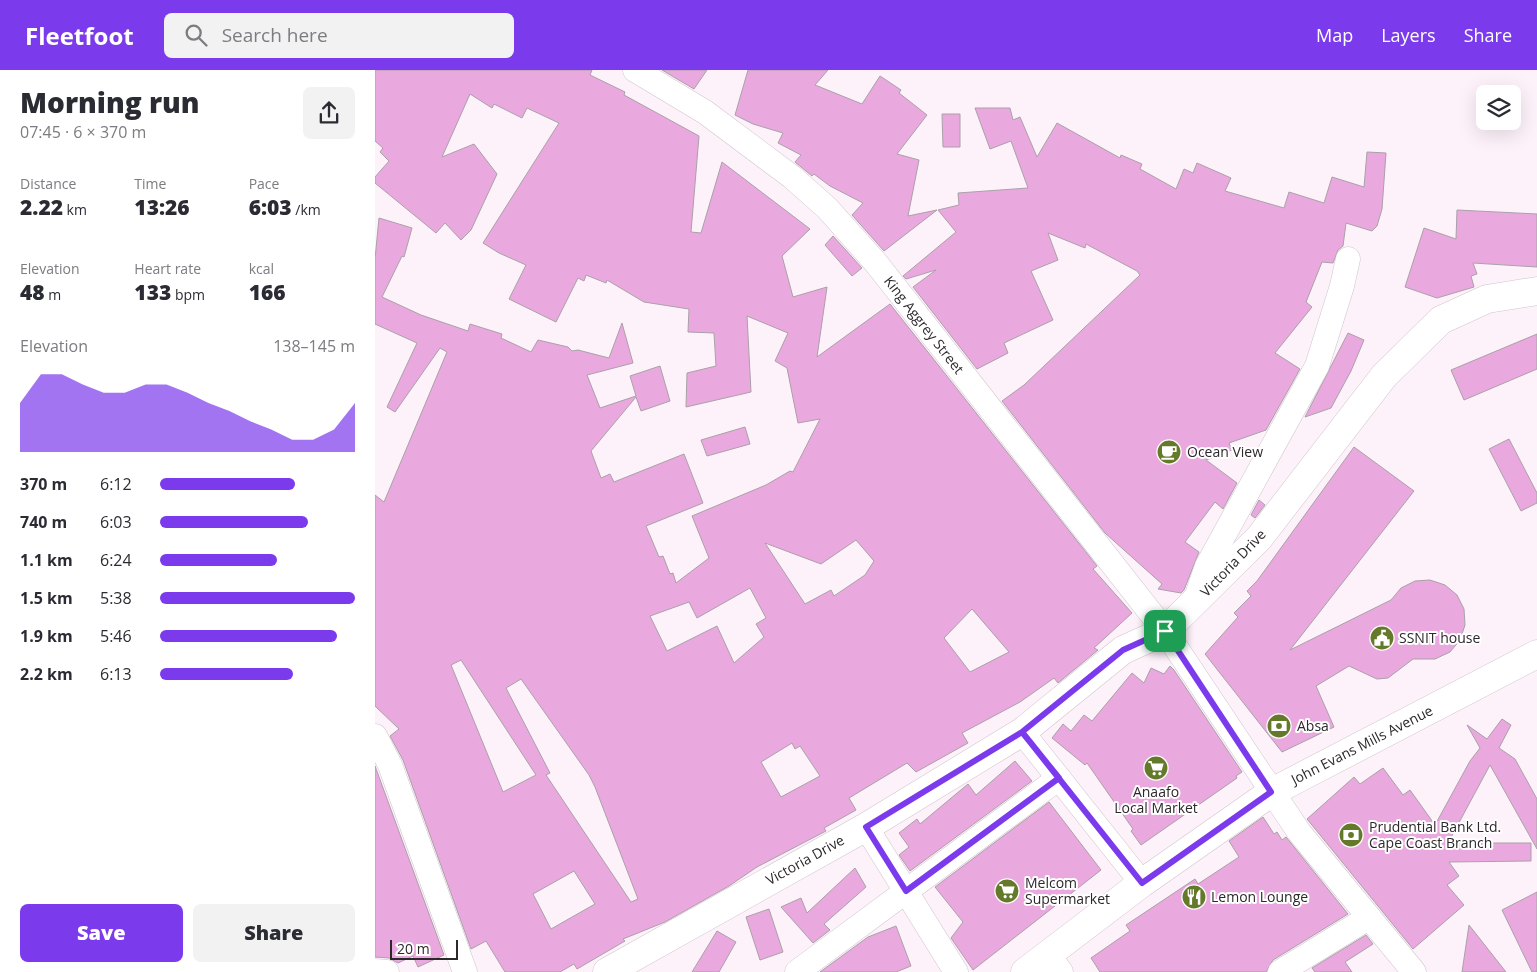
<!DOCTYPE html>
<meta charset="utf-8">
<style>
body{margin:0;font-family:"Open Sans",sans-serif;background:#f2f2f3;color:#2b2b33;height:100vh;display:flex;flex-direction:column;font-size:19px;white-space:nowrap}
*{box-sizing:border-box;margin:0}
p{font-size:16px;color:#7c7c81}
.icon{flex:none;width:28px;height:28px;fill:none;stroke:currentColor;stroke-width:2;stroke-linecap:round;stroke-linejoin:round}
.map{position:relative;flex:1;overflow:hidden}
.drawer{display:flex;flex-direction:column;background:#fff;width:375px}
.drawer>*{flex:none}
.buttons{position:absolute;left:1101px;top:15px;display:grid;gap:10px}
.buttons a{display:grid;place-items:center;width:45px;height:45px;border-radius:8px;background:#fff;box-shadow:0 5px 20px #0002;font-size:25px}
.scale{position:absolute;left:15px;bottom:12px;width:68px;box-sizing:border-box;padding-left:5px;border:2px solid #2c282b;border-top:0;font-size:14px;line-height:18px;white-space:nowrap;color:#2c282b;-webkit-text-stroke:4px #fff;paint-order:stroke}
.pin{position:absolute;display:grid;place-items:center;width:42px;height:42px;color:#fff;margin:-21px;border-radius:10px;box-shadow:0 2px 8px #0006}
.round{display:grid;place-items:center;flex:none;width:52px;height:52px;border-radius:8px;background:#f2f2f3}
.overview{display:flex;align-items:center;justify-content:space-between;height:85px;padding:0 20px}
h1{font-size:28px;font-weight:800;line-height:38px}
.stats{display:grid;grid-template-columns:repeat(3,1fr);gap:8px;height:85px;padding:5px 20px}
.stats div{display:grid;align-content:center}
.stats b{font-size:21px;font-weight:800}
.stats small{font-size:14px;font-weight:400}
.stats p{font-size:14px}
.chart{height:140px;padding:10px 20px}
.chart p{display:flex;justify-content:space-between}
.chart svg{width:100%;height:90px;margin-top:5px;fill:#7c3aed;opacity:.7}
.primary-button{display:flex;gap:10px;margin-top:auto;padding:10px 20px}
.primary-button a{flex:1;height:58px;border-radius:8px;background:#7c3aed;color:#fff;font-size:20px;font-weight:800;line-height:58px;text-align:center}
.primary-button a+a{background:#f2f2f3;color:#2b2b33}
ul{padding:0 20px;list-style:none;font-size:16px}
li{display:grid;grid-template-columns:80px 60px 1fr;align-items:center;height:38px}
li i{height:12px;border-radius:6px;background:#7c3aed}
header{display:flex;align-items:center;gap:30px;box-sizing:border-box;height:70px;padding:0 25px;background:#7c3aed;color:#fff}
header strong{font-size:24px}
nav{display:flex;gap:28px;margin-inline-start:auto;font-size:18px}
.search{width:350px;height:45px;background:#f2f2f3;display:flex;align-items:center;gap:12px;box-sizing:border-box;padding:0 18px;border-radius:8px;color:#7c7c81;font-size:19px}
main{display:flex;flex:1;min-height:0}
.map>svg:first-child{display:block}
.building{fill:#eaa9de;stroke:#aaa0a8;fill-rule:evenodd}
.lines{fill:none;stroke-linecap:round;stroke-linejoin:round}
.street-casing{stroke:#d0c5ce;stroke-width:25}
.secondary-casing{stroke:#d0c5ce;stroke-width:29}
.street{stroke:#fff;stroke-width:24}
.secondary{stroke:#fff;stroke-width:28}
.route-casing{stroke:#fff;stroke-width:10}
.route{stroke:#7c3aed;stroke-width:6}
.labels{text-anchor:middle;stroke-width:4;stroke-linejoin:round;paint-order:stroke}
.street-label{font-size:14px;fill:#2c282b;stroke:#fff}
.poi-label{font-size:14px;fill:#2c282b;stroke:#fff;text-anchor:start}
</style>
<header>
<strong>Fleetfoot</strong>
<div class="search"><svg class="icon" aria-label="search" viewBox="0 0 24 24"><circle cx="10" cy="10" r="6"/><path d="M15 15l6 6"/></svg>Search here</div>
<nav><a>Map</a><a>Layers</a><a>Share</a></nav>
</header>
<main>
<section class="drawer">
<div class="overview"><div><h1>Morning run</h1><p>07:45 · 6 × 370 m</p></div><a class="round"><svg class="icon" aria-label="share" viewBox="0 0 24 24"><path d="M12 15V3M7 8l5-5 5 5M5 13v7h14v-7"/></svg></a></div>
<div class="stats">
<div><p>Distance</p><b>2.22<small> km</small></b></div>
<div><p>Time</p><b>13:26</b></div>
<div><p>Pace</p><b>6:03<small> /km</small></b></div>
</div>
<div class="stats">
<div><p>Elevation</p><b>48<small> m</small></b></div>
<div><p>Heart rate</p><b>133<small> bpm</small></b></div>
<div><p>kcal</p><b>166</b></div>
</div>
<div class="chart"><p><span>Elevation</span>138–145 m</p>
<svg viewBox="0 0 160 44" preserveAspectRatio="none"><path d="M0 44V20L10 6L20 6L30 11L40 15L50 15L60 11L70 11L80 15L90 20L100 24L110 29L120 33L130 38L140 38L150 33L160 20V44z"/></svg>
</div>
<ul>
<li><b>370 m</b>6:12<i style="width:69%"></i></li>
<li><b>740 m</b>6:03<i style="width:76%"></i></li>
<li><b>1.1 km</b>6:24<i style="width:60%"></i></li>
<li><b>1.5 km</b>5:38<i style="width:100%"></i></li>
<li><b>1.9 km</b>5:46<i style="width:91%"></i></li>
<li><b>2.2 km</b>6:13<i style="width:68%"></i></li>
</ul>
<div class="primary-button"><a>Save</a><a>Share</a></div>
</section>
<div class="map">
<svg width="1162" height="902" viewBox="0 0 1162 902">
<rect width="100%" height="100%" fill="#fdf1fa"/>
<g class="building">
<path d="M 0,0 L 217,0 L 215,5 L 250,22 L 249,25 L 324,66 L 316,162 L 326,163 L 347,92 L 435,159 L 407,186 L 418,227 L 452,217 L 442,287 L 515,234 L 722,496 L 718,499 L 757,543 L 719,578 L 723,580 L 683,613 L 679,608 L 645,632 L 587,663 L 593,673 L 541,702 L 532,693 L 474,728 L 481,740 L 449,758 L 451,761 L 382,797 L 354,816 L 290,852 L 248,869 L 250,871 L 202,899 L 199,894 L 185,902 L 130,902 L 111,871 L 96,879 L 28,690 L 15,666 L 24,659 L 0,636 L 0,425 L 9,432 L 72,282 L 65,278 L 20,342 L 12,337 L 42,273 L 0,254 L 0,189 L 4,148 L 37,158 L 29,187 L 27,186 L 7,227 L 46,245 L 93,261 L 95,254 L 127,264 L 126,268 L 156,282 L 163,270 L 193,277 L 197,281 L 203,280 L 234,288 L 247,253 L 258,293 L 212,305 L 225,338 L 261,326 L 255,306 L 285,296 L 295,331 L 266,341 L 261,327 L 216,381 L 226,408 L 235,404 L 239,412 L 309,384 L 328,433 L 271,456 L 284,487 L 288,486 L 295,504 L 298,503 L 301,513 L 334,488 L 317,446 L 391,415 L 415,401 L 418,402 L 445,349 L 423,353 L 412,298 L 400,291 L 413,263 L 372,246 L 376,322 L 311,337 L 312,303 L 341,296 L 339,263 L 313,262 L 314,239 L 269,232 L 232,210 L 231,213 L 211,205 L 209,211 L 203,208 L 181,252 L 134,229 L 151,195 L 124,183 L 108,173 L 184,53 L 152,38 L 147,48 L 119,34 L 117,38 L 95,24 L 67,87 L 99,74 L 122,104 L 96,160 L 86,170 L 70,153 L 61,163 L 0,113 L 0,107 L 14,91 L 5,82 L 8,78 L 0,71 ZM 481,470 L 499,491 L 490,505 L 459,526 L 456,520 L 430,534 L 390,473 L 446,494 ZM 375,518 L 391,548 L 381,554 L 389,567 L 359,593 L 342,556 L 292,581 L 275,546 L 314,532 L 322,548 ZM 597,539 L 634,582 L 595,602 L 569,568 ZM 86,590 L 161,705 L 128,722 L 76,595 ZM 146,609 L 214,705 L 220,717 L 263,829 L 256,832 L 171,705 L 175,703 L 131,618 ZM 417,673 L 420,679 L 425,676 L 445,706 L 406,727 L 386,692 ZM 199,801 L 220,834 L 176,859 L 158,824 Z"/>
<path d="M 287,0 L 332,0 L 319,19 Z"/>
<path d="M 373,0 L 453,0 L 440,15 L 487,34 L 505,6 L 526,20 L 524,23 L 552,45 L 522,84 L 544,90 L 533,146 L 562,140 L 509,181 L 477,145 L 488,133 L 455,116 L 439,104 L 437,106 L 420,92 L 426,85 L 403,73 L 408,63 L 378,54 L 360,45 Z"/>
<path d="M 600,38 L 635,38 L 638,50 L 645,47 L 662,87 L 682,53 L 745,88 L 746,85 L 767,94 L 765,99 L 801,119 L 809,99 L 818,103 L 822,93 L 856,108 L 850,121 L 909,138 L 914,122 L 949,133 L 957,107 L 989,117 L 992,82 L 1011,83 L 1007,139 L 1002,156 L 997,161 L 971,153 L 968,176 L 963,180 L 958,193 L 947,192 L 931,232 L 937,237 L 900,283 L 925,299 L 891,360 L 854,373 L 857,380 L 831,390 L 862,413 L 848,439 L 840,432 L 810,472 L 824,482 L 809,520 L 806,523 L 783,519 L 787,514 L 730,463 L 627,331 L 649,315 L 765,205 L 762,201 L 711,174 L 710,178 L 673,163 L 683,190 L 656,201 L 678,250 L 629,273 L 633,283 L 602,299 L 538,217 L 561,200 L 531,209 L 528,206 L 581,162 L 563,140 L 584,135 L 583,123 L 653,118 L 636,71 L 615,79 Z"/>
<path d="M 567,44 L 585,44 L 585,77 L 568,77 Z"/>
<path d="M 1082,140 L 1162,144 L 1162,197 L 1098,193 L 1102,204 L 1096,206 L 1099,217 L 1062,228 L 1030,217 L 1049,158 L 1081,169 Z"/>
<path d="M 458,166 L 487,198 L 477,206 L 450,175 Z"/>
<path d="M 973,263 L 989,270 L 976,301 L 956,338 L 930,347 Z"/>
<path d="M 1162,264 L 1162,299 L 1089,330 L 1076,300 Z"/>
<path d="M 370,357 L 375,374 L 332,386 L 326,370 Z"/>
<path d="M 1134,369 L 1162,423 L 1162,433 L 1146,441 L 1114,379 Z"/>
<path d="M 979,377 L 1039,421 L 915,580 L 1016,530 L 1026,518 L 1040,511 L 1055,510 L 1070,515 L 1082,525 L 1089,539 L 1090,555 L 1085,570 L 1075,582 L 1060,589 L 1038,589 L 1013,608 L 1002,609 L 974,596 L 941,616 L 959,657 L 907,682 L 830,584 L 863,547 L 859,543 L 876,526 L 872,521 L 882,511 Z"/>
<path d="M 884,430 L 890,435 L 880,448 L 876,445 Z"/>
<path d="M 795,596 L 799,600 L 867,702 L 861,706 L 862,708 L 766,775 L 756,761 L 758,759 L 712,693 L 710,695 L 677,668 L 688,654 L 696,661 L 709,645 L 717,651 L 757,603 L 769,613 L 776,598 L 789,604 Z"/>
<path d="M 1127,649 L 1136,655 L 1124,678 L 1140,689 L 1162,729 L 1162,779 L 1115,695 L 1073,773 L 1156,773 L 1156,791 L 1074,792 L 1084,806 L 1072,815 L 1089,835 L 1038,879 L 932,749 L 979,707 L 985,714 L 1008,698 L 1028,725 L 1035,720 L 1060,755 L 1095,691 L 1105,678 L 1092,655 L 1112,669 Z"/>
<path d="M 640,691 L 657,711 L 535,801 L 524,785 L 534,777 L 524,763 L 542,749 L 545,754 L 593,714 L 601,725 Z"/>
<path d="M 0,696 L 69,885 L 43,897 L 38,886 L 23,893 L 14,888 L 0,887 Z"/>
<path d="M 674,732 L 726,800 L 598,900 L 576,868 L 588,852 L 560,817 Z"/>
<path d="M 888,747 L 899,764 L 902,762 L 907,770 L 911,767 L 973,844 L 898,890 L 891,902 L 725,902 L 716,888 L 755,861 L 751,855 L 820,809 L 823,814 L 864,787 L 854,771 Z"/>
<path d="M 480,798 L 491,817 L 449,854 L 455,860 L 438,873 L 406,837 L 426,828 L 432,843 Z"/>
<path d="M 1162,822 L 1162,902 L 1157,902 L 1127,840 Z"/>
<path d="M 394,839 L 408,882 L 385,890 L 371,847 Z"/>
<path d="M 1094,855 L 1131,902 L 1087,902 Z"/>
<path d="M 521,856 L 536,896 L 521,902 L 445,902 L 493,867 Z"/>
<path d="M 342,861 L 361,872 L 344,902 L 317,902 Z"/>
<path d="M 991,865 L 998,874 L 970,892 L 977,902 L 940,902 L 937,898 Z"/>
</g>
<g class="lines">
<defs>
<g id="street">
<path d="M 260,0 L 330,42 L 417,107 L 452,138 L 501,193 L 790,561 L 924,762 L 1039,902"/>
<path d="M 820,531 L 832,496 L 942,296 L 967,216 L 973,189"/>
<path d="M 647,662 L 767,813"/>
<path d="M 0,666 L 15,695 L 90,902"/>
<path d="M 491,757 L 581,902"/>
<path d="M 674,886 L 686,902"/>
<path d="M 0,901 L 12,902"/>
<path d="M 422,902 L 684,708"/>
<path d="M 905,902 L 993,848"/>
</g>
<g id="secondary">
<path d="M 232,902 L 491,757 L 647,662 L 748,580 L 790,561 L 884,468 L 1009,306 L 1066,250 L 1112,229 L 1162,221"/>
<path d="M 650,902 L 767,813 L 897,722 L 1162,584"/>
</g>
</defs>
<use href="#street" class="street-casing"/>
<use href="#secondary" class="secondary-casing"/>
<use href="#street" class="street"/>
<use href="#secondary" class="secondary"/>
</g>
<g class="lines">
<defs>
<path id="route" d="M 790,561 L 748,580 L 647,662 L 684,708 L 531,821 L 491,757 L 647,662 L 767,813 L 896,722 L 790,561"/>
</defs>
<use href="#route" class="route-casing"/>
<use href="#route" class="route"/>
</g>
<defs>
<symbol id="cafe-disc" viewBox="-11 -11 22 22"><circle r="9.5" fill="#64792a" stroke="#fff"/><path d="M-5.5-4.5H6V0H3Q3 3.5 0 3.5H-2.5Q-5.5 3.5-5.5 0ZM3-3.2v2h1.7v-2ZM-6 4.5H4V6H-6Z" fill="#fff"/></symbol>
<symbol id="civic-disc" viewBox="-11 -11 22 22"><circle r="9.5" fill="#64792a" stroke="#fff"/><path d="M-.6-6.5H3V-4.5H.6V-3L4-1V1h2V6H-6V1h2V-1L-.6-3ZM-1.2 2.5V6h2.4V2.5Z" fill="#fff"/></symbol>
<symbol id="bank-disc" viewBox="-11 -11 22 22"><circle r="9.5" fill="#64792a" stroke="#fff"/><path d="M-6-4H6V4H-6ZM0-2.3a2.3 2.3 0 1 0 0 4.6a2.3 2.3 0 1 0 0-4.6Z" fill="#fff"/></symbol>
<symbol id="supermarket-disc" viewBox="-11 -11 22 22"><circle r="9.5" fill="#64792a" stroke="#fff"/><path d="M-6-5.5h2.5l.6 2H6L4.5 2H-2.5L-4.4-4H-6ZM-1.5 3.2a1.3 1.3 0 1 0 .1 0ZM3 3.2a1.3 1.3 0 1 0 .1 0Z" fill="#fff"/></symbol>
<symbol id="restaurant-disc" viewBox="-11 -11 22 22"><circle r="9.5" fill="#64792a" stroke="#fff"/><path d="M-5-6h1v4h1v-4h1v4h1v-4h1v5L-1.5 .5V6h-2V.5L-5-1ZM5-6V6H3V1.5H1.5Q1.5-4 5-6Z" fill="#fff"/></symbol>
</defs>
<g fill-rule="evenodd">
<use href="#cafe-disc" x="780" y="368" width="28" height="28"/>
<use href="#civic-disc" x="993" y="554" width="28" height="28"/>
<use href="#bank-disc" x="890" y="642" width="28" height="28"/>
<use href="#supermarket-disc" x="767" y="684" width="28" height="28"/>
<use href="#bank-disc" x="962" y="751" width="28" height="28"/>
<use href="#supermarket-disc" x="618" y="807" width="28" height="28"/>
<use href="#restaurant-disc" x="805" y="813" width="28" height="28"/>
</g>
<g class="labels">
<g class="street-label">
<text transform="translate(549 255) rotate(52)" y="5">King Aggrey Street</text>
<text transform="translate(858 493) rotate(-46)" y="5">Victoria Drive</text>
<text transform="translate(987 675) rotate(-27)" y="5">John Evans Mills Avenue</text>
<text transform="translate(430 790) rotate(-29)" y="5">Victoria Drive</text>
</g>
<g class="poi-label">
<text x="812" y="387">Ocean View</text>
<text x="1024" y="573">SSNIT house</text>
<text x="922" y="661">Absa</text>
<text x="781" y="727" text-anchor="middle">Anaafo<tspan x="781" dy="16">Local Market</tspan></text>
<text x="994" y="762">Prudential Bank Ltd.<tspan x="994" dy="16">Cape Coast Branch</tspan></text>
<text x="650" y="818">Melcom<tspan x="650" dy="16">Supermarket</tspan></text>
<text x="836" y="832">Lemon Lounge</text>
</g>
</g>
</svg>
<div class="buttons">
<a><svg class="icon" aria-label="layers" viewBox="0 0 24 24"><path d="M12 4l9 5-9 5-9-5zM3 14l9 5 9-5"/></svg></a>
</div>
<div class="scale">20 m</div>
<div class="pin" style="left:790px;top:561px;background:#1e9e55"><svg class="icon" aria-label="arrive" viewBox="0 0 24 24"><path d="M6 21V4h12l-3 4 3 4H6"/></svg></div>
</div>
</main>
